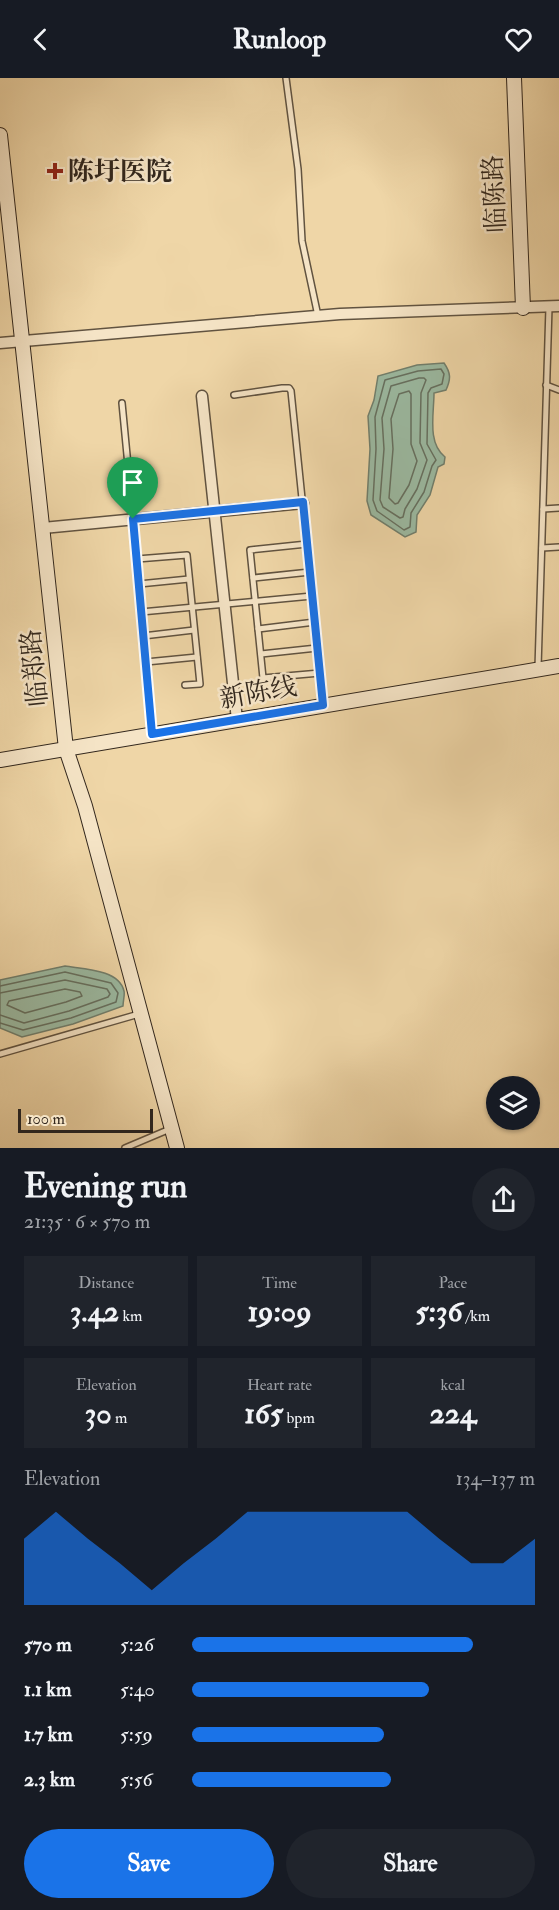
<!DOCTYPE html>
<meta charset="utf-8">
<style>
body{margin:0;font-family:"IM FELL Double Pica","Noto Serif SC",serif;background:#20242c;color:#f1f3f6;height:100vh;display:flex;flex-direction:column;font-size:22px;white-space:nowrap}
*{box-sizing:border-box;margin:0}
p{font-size:20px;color:#9ea1a6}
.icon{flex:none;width:33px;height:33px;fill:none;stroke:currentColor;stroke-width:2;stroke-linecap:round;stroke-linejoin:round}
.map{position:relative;height:1070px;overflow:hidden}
.sheet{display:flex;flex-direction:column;background:#171b24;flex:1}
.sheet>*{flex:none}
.controls{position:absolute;left:486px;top:998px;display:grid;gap:12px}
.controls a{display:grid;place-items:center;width:54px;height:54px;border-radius:50%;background:#171b24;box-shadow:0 2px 4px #0004;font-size:30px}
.scale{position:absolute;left:18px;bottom:15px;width:135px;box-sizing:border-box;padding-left:6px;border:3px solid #32271d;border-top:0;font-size:16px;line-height:21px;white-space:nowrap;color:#32271d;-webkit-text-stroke:4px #f5e4c6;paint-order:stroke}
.pin{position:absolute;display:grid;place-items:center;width:51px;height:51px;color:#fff;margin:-62px -26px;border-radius:50% 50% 50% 0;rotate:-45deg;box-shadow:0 0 6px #0007}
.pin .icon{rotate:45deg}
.round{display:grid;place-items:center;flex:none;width:63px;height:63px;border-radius:32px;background:#20242c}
.head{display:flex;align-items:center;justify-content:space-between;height:102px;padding:0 24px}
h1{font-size:33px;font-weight:800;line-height:45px}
.stats{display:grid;grid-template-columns:repeat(3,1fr);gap:9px;height:102px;padding:6px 24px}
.stats div{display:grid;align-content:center;border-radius:0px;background:#20242c;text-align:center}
.stats b{font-size:30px;font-weight:800}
.stats small{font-size:16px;font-weight:400}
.stats p{font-size:16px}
.chart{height:168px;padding:12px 24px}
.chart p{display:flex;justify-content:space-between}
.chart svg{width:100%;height:108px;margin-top:6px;fill:#1a73e8;opacity:.7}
.primary-button{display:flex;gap:12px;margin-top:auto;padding:12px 24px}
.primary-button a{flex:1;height:69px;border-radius:36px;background:#1a73e8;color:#fff;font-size:24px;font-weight:800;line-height:69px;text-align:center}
.primary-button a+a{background:#20242c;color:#f1f3f6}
ul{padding:0 24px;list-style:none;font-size:20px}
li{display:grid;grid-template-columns:96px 72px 1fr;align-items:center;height:45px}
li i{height:15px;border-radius:8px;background:#1a73e8}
header{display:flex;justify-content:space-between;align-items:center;height:78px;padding:0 24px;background:#171b24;font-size:27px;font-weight:800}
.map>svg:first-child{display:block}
.water{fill:#9bbaa2;stroke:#717f6d;stroke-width:1.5}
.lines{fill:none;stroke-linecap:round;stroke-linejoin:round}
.shore{stroke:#667060;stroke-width:1.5}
.lane-casing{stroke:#615340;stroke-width:8}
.street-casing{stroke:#615340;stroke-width:13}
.secondary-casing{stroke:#32271d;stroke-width:16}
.lane{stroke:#f5e4c6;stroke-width:5}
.street{stroke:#f5e4c6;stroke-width:10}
.secondary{stroke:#f5e4c6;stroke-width:14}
.route-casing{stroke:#fff;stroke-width:12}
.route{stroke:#1a73e8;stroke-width:8}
.poi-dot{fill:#8f2418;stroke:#f5e4c6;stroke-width:2}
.labels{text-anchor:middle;stroke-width:5;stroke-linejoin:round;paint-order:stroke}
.poi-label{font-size:26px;font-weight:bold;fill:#32271d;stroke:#f5e4c6;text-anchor:start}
.street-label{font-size:26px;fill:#32271d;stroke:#f5e4c6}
</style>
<header><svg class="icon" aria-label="back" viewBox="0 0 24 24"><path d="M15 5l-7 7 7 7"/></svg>Runloop<svg class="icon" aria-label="heart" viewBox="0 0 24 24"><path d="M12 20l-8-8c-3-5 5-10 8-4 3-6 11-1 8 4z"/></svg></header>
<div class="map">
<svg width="559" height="1070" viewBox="0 0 559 1070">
<rect width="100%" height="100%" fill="#efd6a7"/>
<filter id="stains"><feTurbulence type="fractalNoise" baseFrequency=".00333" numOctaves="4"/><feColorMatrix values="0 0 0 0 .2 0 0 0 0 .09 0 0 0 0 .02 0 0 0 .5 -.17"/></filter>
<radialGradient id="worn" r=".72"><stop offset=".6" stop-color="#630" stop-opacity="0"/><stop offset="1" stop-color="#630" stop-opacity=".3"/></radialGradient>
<g class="water">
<path d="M 444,285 C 451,295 451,301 446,312 L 434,315 C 434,336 427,365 445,379 L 444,386 L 438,389 L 430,417 L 417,437 L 416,454 L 405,459 L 371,437 L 367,423 L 370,371 L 368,338 L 374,322 L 378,298 L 417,287 Z"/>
<path d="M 65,888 C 82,891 119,891 124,913 C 125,917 123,923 123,928 L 73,946 L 22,959 L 0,950 L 0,902 Z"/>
</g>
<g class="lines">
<g class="shore">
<path d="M 441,291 L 444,296 L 442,306 L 431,310 L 428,315 L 427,366 L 436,382 L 432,388 L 424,414 L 411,435 L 410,449 L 404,452 L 377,433 L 373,422 L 376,371 L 375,339 L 385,302 L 418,293 Z"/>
<path d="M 419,300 L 424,300 L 426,302 L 421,315 L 420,365 L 427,382 L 417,411 L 405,431 L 403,439 L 400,440 L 383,429 L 380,422 L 384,371 L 382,340 L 391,308 Z"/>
<path d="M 409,313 L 411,316 L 411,366 L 417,383 L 409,407 L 398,425 L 395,426 L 389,420 L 393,371 L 391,341 L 399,316 Z"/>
<path d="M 0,908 L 65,894 L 111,905 L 118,915 L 116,924 L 71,940 L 23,952 L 0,945"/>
<path d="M 65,911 L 80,914 L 82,918 L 66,924 L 25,935 L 7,927 L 9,923 Z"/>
<path d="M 0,915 L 65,902 L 107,911 L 110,916 L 108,919 L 69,933 L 24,945 L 0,937"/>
</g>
<defs>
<g id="lane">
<path d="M 286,0 L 298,91 L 302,163 L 318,238"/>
<path d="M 546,307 L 559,312"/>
<path d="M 234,317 L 282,310 L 289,310 L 291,313 L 323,626"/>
<path d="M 122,325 L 137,481"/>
<path d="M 543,431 L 559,430"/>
<path d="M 307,466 L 250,472 L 263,600 L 320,595"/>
<path d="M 542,470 L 559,469"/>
<path d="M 253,500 L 310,494"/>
<path d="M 139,506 L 189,501"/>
<path d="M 141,534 L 312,518"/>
<path d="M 258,551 L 315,544"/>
<path d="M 143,558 L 194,552"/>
<path d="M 261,576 L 317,570"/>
<path d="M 146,584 L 197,579"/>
<path d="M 538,590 L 549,229"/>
<path d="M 152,654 L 137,481 L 187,477 L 200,606 L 185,607"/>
<path d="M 0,976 L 139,936"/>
<path d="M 125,1070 L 170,1051"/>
</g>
<g id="street">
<path d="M 0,265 L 340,236 L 559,228"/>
<path d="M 202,318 L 237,642"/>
<path d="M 43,450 L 303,425"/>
</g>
<g id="secondary">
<path d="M 514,0 L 523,230"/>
<path d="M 0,57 L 66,671 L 85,728 L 177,1070"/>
<path d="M 0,682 L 559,588"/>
</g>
</defs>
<use href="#lane" class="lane-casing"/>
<use href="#street" class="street-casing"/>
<use href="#secondary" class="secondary-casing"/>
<use href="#lane" class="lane"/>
<use href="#street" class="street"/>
<use href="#secondary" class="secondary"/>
</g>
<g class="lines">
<defs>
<path id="route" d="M 303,424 L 323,627 L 152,656 L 133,441 Z"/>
</defs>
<use href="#route" class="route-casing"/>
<use href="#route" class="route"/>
</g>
<path class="poi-dot" d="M52 84h6v6h6v6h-6v6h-6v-6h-6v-6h6z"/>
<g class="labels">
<g class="poi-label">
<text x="68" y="102">陈圩医院</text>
</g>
<g class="street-label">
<text transform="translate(494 116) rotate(-93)" y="9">临陈路</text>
<text transform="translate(34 590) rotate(-96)" y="9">临郑路</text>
<text transform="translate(258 614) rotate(-10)" y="9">新陈线</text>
</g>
</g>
<rect width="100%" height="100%" filter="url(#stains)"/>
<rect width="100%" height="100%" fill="url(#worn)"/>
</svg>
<div class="controls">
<a><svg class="icon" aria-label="layers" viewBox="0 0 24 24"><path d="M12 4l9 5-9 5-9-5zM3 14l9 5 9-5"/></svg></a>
</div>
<div class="scale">100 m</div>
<div class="pin" style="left:133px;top:441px;background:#1e9e55"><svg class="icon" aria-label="arrive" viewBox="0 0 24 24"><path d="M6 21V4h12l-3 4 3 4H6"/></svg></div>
</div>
<section class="sheet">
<div class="head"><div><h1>Evening run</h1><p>21:35 · 6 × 570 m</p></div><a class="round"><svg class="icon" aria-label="share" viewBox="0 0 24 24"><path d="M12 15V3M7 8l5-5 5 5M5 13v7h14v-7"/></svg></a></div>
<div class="stats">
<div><p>Distance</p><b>3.42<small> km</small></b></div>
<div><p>Time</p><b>19:09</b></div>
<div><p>Pace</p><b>5:36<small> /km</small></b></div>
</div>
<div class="stats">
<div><p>Elevation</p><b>30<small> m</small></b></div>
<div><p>Heart rate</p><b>165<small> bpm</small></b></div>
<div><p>kcal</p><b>224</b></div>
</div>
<div class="chart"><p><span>Elevation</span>134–137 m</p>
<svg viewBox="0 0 160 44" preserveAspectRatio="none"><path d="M0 44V17L10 6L20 17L30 27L40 38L50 27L60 17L70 6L80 6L90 6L100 6L110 6L120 6L130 17L140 27L150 27L160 17V44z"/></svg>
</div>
<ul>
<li><b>570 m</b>5:26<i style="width:82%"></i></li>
<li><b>1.1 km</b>5:40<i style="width:69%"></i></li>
<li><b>1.7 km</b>5:59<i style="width:56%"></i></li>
<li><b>2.3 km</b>5:56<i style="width:58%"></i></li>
</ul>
<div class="primary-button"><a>Save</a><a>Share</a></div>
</section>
